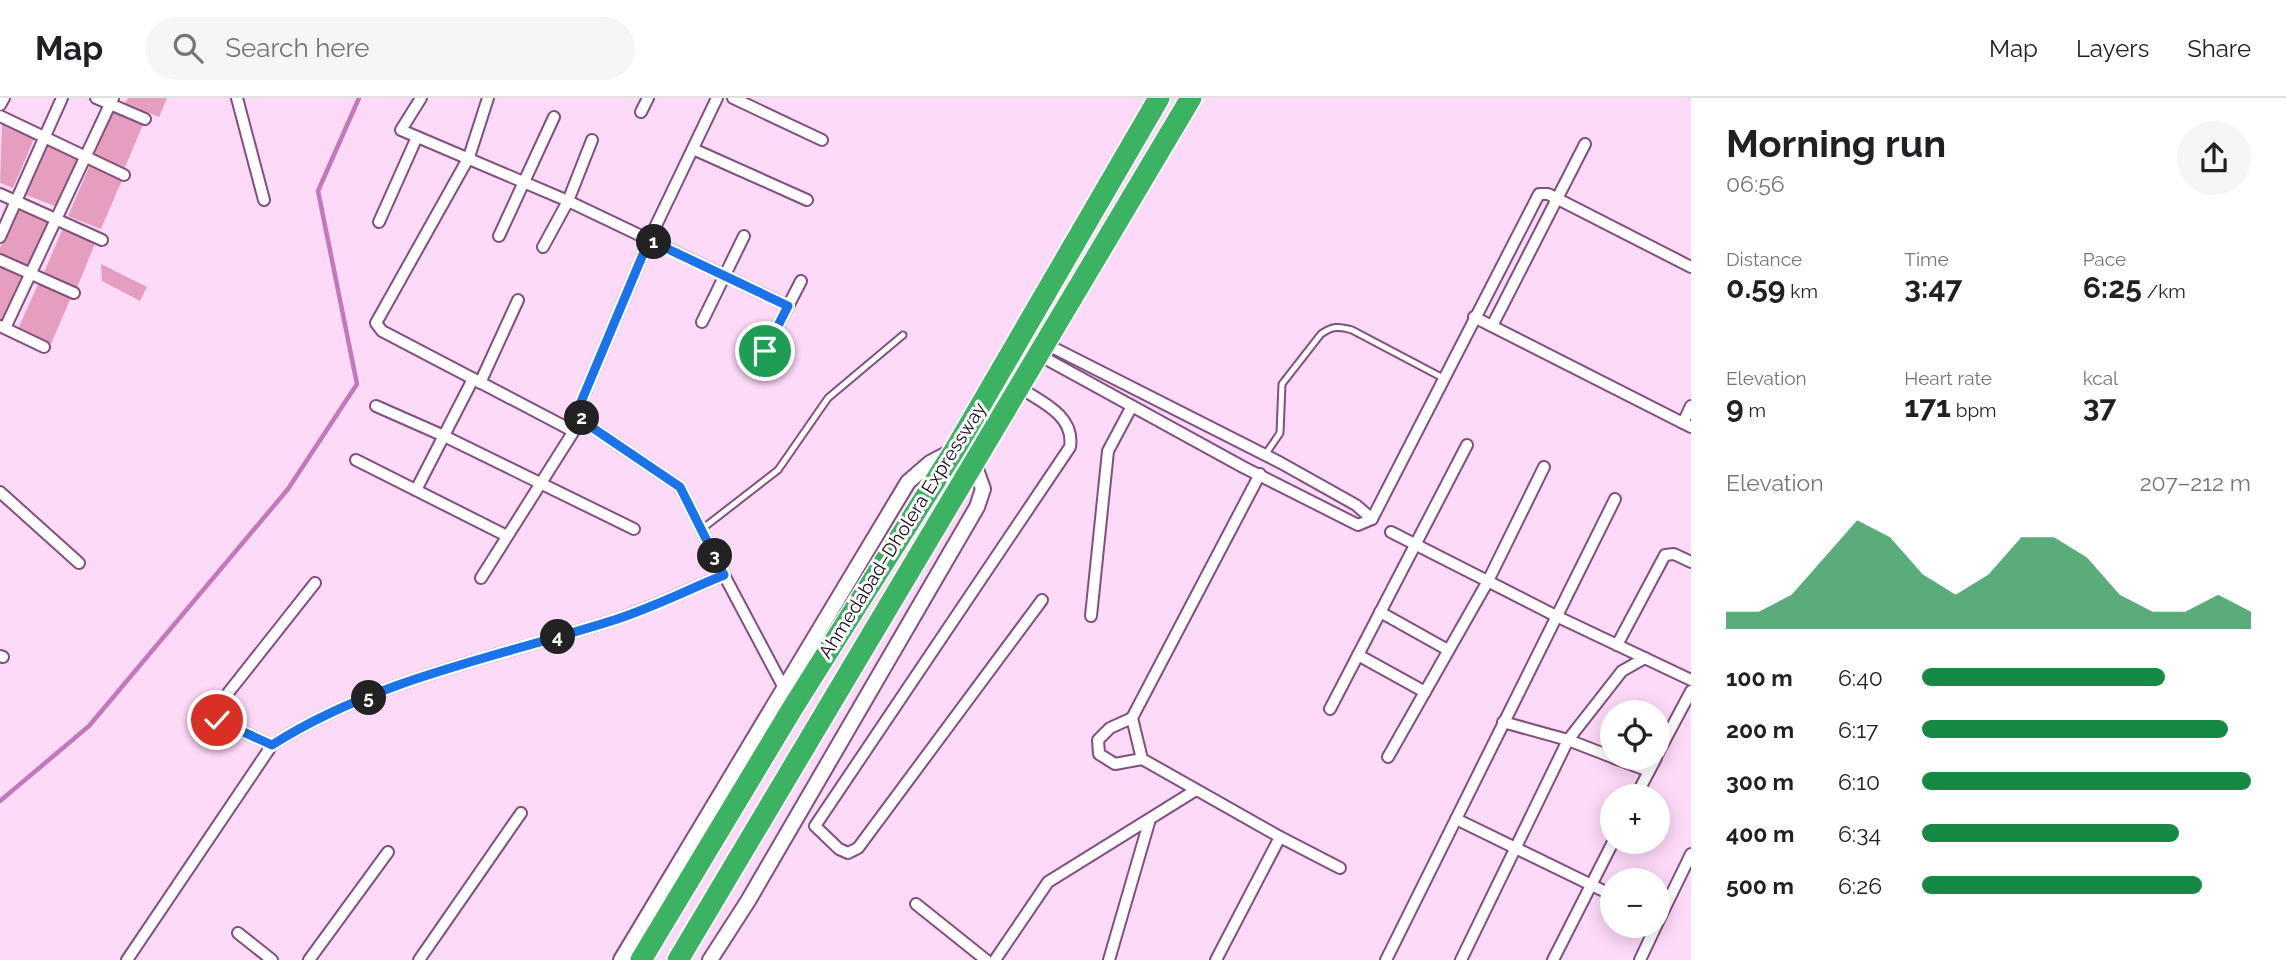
<!DOCTYPE html>
<meta charset="utf-8">
<style>
body{margin:0;font-family:Raleway,sans-serif;background:#f6f6f6;color:#202124;height:100vh;display:flex;flex-direction:column;font-size:26px;white-space:nowrap}
*{box-sizing:border-box;margin:0}
p{font-size:23px;color:#757577}
.icon{flex:none;width:38px;height:38px;fill:none;stroke:currentColor;stroke-width:2;stroke-linecap:round;stroke-linejoin:round}
.map{position:relative;flex:1;overflow:hidden}
.details{display:flex;flex-direction:column;background:#fff;width:595px}
.details>*{flex:none}
.tools{position:absolute;left:1600px;top:602px;display:grid;gap:14px}
.tools a{display:grid;place-items:center;width:70px;height:70px;border-radius:50%;background:#fff;box-shadow:0 4px 18px #0003;font-size:35px}
.pin{position:absolute;display:grid;place-items:center;width:60px;height:60px;color:#fff;margin:-30px;border:4px solid #fff;border-radius:50%;box-shadow:0 2px 7px #0007}
.km{position:absolute;width:35px;height:35px;margin:-18px;border-radius:50%;background:#222;color:#fff;font-size:19px;line-height:35px;text-align:center}
.round{display:grid;place-items:center;flex:none;width:74px;height:74px;border-radius:37px;background:#f6f6f6}
.head{display:flex;align-items:center;justify-content:space-between;height:119px;padding:0 35px}
h1{font-size:38px;font-weight:700;line-height:52px}
.figures{display:grid;grid-template-columns:repeat(3,1fr);gap:10px;height:119px;padding:7px 35px}
.figures div{display:grid;align-content:center}
.figures b{font-size:30px;font-weight:700}
.figures small{font-size:19px;font-weight:400}
.figures p{font-size:19px}
.chart{height:196px;padding:14px 35px}
.chart p{display:flex;justify-content:space-between}
.chart svg{width:100%;height:126px;margin-top:7px;fill:#168a44;opacity:.7}
ul{padding:0 35px;list-style:none;font-size:23px}
li{display:grid;grid-template-columns:112px 84px 1fr;align-items:center;height:52px}
li i{height:18px;border-radius:9px;background:#168a44}
header{display:flex;align-items:center;gap:42px;box-sizing:border-box;height:98px;padding:0 35px;background:#fff;border-bottom:2px solid #e0e0e0}
header strong{font-size:33px}
nav{display:flex;gap:38px;margin-inline-start:auto;font-size:24px}
.search{width:490px;height:63px;background:#f6f6f6;display:flex;align-items:center;gap:18px;box-sizing:border-box;padding:0 24px;border-radius:38px;color:#757577;font-size:26px}
main{display:flex;flex:1;min-height:0}
.map>svg:first-child{display:block}
.lines{fill:none;stroke-linecap:round;stroke-linejoin:round}
.stream{stroke:#c278bb;stroke-width:4.5}
.building{fill:#e59ebe}
.service-casing{stroke:#824f7d;stroke-width:9}
.minor-casing{stroke:#824f7d;stroke-width:14}
.tertiary-casing{stroke:#824f7d;stroke-width:18}
.motorway-casing{stroke:#fff;stroke-width:24}
.service{stroke:#fff;stroke-width:5}
.minor{stroke:#fff;stroke-width:10}
.tertiary{stroke:#fff;stroke-width:14}
.motorway{stroke:#3cb363;stroke-width:21}
.route-casing{stroke:#fff;stroke-width:14}
.route{stroke:#1a73e8;stroke-width:9}
.labels{text-anchor:middle;stroke-width:6;stroke-linejoin:round;paint-order:stroke}
.street-label{font-size:19px;fill:#180517;stroke:#fff}
</style>
<header>
<strong>Map</strong>
<div class="search"><svg class="icon" aria-label="search" viewBox="0 0 24 24"><circle cx="10" cy="10" r="6"/><path d="M15 15l6 6"/></svg>Search here</div>
<nav><a>Map</a><a>Layers</a><a>Share</a></nav>
</header>
<main>
<div class="map">
<svg width="1691" height="862" viewBox="0 0 1691 862">
<rect width="100%" height="100%" fill="#fedaf9"/>
<g class="lines">
<path class="stream" d="M 0,703 L 89,628 L 288,391 L 357,286 L 318,93 L 359,0"/>
</g>
<g class="building">
<path d="M 128,0 L 167,0 L 159,19 L 125,5 Z"/>
<path d="M 112,9 L 144,24 L 123,74 L 90,60 Z"/>
<path d="M 2,26 L 34,41 L 13,90 L 0,85 Z"/>
<path d="M 46,45 L 78,60 L 57,109 L 24,96 Z"/>
<path d="M 90,67 L 122,82 L 101,131 L 68,118 Z"/>
<path d="M 19,107 L 51,122 L 30,172 L 0,159 L 0,150 Z"/>
<path d="M 64,128 L 96,143 L 76,192 L 42,179 Z"/>
<path d="M 0,166 L 26,178 L 5,227 L 0,225 Z"/>
<path d="M 101,166 L 147,189 L 140,203 L 102,183 Z"/>
<path d="M 40,182 L 72,197 L 51,246 L 17,233 Z"/>
</g>
<g class="lines">
<defs>
<g id="service">
<path d="M 1265,357 L 1280,335 L 1282,286 L 1321,236 C 1332,228 1339,228 1352,232 L 1443,280"/>
<path d="M 702,431 L 778,372 L 828,300 L 903,237"/>
</g>
<g id="minor">
<path d="M 96,0 L 145,21"/>
<path d="M 237,0 L 264,102"/>
<path d="M 421,0 L 401,32 L 568,103 L 788,208"/>
<path d="M 488,0 L 469,59 L 376,225 L 382,233 L 573,333"/>
<path d="M 733,0 L 822,42"/>
<path d="M 0,7 L 4,0"/>
<path d="M 641,14 L 648,0"/>
<path d="M 0,18 L 124,77"/>
<path d="M 693,51 L 807,102"/>
<path d="M 0,96 L 102,142"/>
<path d="M 379,124 L 417,39"/>
<path d="M 499,138 L 554,19"/>
<path d="M 0,139 L 62,0"/>
<path d="M 543,149 L 568,103 L 592,42"/>
<path d="M 0,162 L 74,195"/>
<path d="M 1474,219 L 1691,329"/>
<path d="M 702,224 L 744,138"/>
<path d="M 0,228 L 44,249"/>
<path d="M 1492,228 L 1585,46"/>
<path d="M 5,230 L 113,0"/>
<path d="M 1046,246 L 1281,365 L 1356,407 L 1372,421"/>
<path d="M 765,253 L 801,183"/>
<path d="M 1039,257 L 1243,369 L 1358,427 L 1372,421 L 1539,96 L 1548,96 L 1691,169"/>
<path d="M 480,285 L 518,202"/>
<path d="M 1020,290 C 1042,304 1075,318 1070,349 L 815,728 L 839,751 L 848,755 L 858,750 L 1042,502"/>
<path d="M 376,308 L 444,338 L 634,431"/>
<path d="M 1683,325 L 1691,308"/>
<path d="M 356,362 L 507,438"/>
<path d="M 416,392 L 473,281"/>
<path d="M 0,394 L 79,465"/>
<path d="M 1391,434 L 1556,518 L 1691,582"/>
<path d="M 724,477 L 784,590"/>
<path d="M 481,480 L 577,328"/>
<path d="M 315,485 L 217,609 L 215,619 L 217,622 L 272,647 C 373,582 497,559 611,523 C 649,511 687,492 724,477 L 680,389 L 584,324 L 579,315 L 581,304 L 649,142 L 717,0"/>
<path d="M 1380,514 L 1448,552"/>
<path d="M 1091,518 L 1108,353 L 1132,308"/>
<path d="M 1617,547 L 1665,457 L 1674,456 L 1691,464"/>
<path d="M 1358,557 L 1425,594"/>
<path d="M 0,558 L 3,559"/>
<path d="M 1330,611 L 1467,347"/>
<path d="M 1132,620 L 1110,630 L 1098,642 L 1099,656 L 1115,666 L 1142,661"/>
<path d="M 1503,624 L 1568,642 L 1612,659"/>
<path d="M 1657,657 L 1691,593"/>
<path d="M 1388,659 L 1488,483 L 1544,369"/>
<path d="M 1614,660 L 1649,673"/>
<path d="M 1636,698 L 1656,660"/>
<path d="M 1456,721 L 1612,797"/>
<path d="M 1280,739 L 1340,770"/>
<path d="M 916,806 L 986,862"/>
<path d="M 1657,826 L 1691,756"/>
<path d="M 238,835 L 272,862"/>
<path d="M 127,862 L 272,647"/>
<path d="M 309,862 L 388,754"/>
<path d="M 419,862 L 521,715"/>
<path d="M 995,862 L 1048,784 L 1196,692"/>
<path d="M 1109,862 L 1150,721"/>
<path d="M 1216,862 L 1280,739 L 1142,661 L 1132,620 L 1260,376"/>
<path d="M 1386,862 L 1615,401"/>
<path d="M 1461,862 L 1568,642 L 1622,573 L 1645,560"/>
<path d="M 1553,862 L 1613,744"/>
<path d="M 1640,862 L 1656,828"/>
</g>
<g id="tertiary">
<path d="M 621,862 L 908,384 L 930,365 L 953,353"/>
<path d="M 710,862 L 748,803 L 977,409 L 983,391 L 974,366"/>
</g>
<g id="motorway">
<path d="M 641,862 L 792,611 L 954,353 L 1159,0"/>
<path d="M 678,862 L 1191,0"/>
</g>
</defs>
<use href="#service" class="service-casing"/>
<use href="#minor" class="minor-casing"/>
<use href="#tertiary" class="tertiary-casing"/>
<use href="#motorway" class="motorway-casing"/>
<use href="#service" class="service"/>
<use href="#minor" class="minor"/>
<use href="#tertiary" class="tertiary"/>
<use href="#motorway" class="motorway"/>
</g>
<g class="lines">
<defs>
<path id="route" d="M 217,622 L 272,647 C 373,582 497,559 611,523 C 650,511 687,492 724,477 L 680,389 L 584,324 L 579,316 L 581,304 L 649,142 L 788,208 L 765,253"/>
</defs>
<use href="#route" class="route-casing"/>
<use href="#route" class="route"/>
</g>
<g class="labels">
<g class="street-label">
<text transform="translate(902 432) rotate(-58)" y="7">Ahmedabad–Dholera Expressway</text>
</g>
</g>
</svg>
<div class="tools">
<a><svg class="icon" aria-label="locate" viewBox="0 0 24 24"><circle cx="12" cy="12" r="6"/><path d="M12 2v4M12 18v4M2 12h4M18 12h4"/></svg></a>
<a>+</a>
<a>−</a>
</div>
<div class="pin" style="left:765px;top:253px;background:#1e9e55"><svg class="icon" aria-label="arrive" viewBox="0 0 24 24"><path d="M6 21V4h12l-3 4 3 4H6"/></svg></div>
<div class="pin" style="left:217px;top:622px;background:#d93025"><svg class="icon" aria-label="check" viewBox="0 0 24 24"><path d="M5 12l5 5 9-10"/></svg></div>
<b class="km" style="left:654px;top:144px">1</b>
<b class="km" style="left:582px;top:320px">2</b>
<b class="km" style="left:715px;top:458px">3</b>
<b class="km" style="left:558px;top:539px">4</b>
<b class="km" style="left:369px;top:600px">5</b>
</div>
<section class="details">
<div class="head"><div><h1>Morning run</h1><p>06:56</p></div><a class="round"><svg class="icon" aria-label="share" viewBox="0 0 24 24"><path d="M12 15V3M7 8l5-5 5 5M5 13v7h14v-7"/></svg></a></div>
<div class="figures">
<div><p>Distance</p><b>0.59<small> km</small></b></div>
<div><p>Time</p><b>3:47</b></div>
<div><p>Pace</p><b>6:25<small> /km</small></b></div>
</div>
<div class="figures">
<div><p>Elevation</p><b>9<small> m</small></b></div>
<div><p>Heart rate</p><b>171<small> bpm</small></b></div>
<div><p>kcal</p><b>37</b></div>
</div>
<div class="chart"><p><span>Elevation</span>207–212 m</p>
<svg viewBox="0 0 160 44" preserveAspectRatio="none"><path d="M0 44V38L10 38L20 32L30 19L40 6L50 12L60 25L70 32L80 25L90 12L100 12L110 19L120 32L130 38L140 38L150 32L160 38V44z"/></svg>
</div>
<ul>
<li><b>100 m</b>6:40<i style="width:74%"></i></li>
<li><b>200 m</b>6:17<i style="width:93%"></i></li>
<li><b>300 m</b>6:10<i style="width:100%"></i></li>
<li><b>400 m</b>6:34<i style="width:78%"></i></li>
<li><b>500 m</b>6:26<i style="width:85%"></i></li>
</ul>
</section>
</main>
